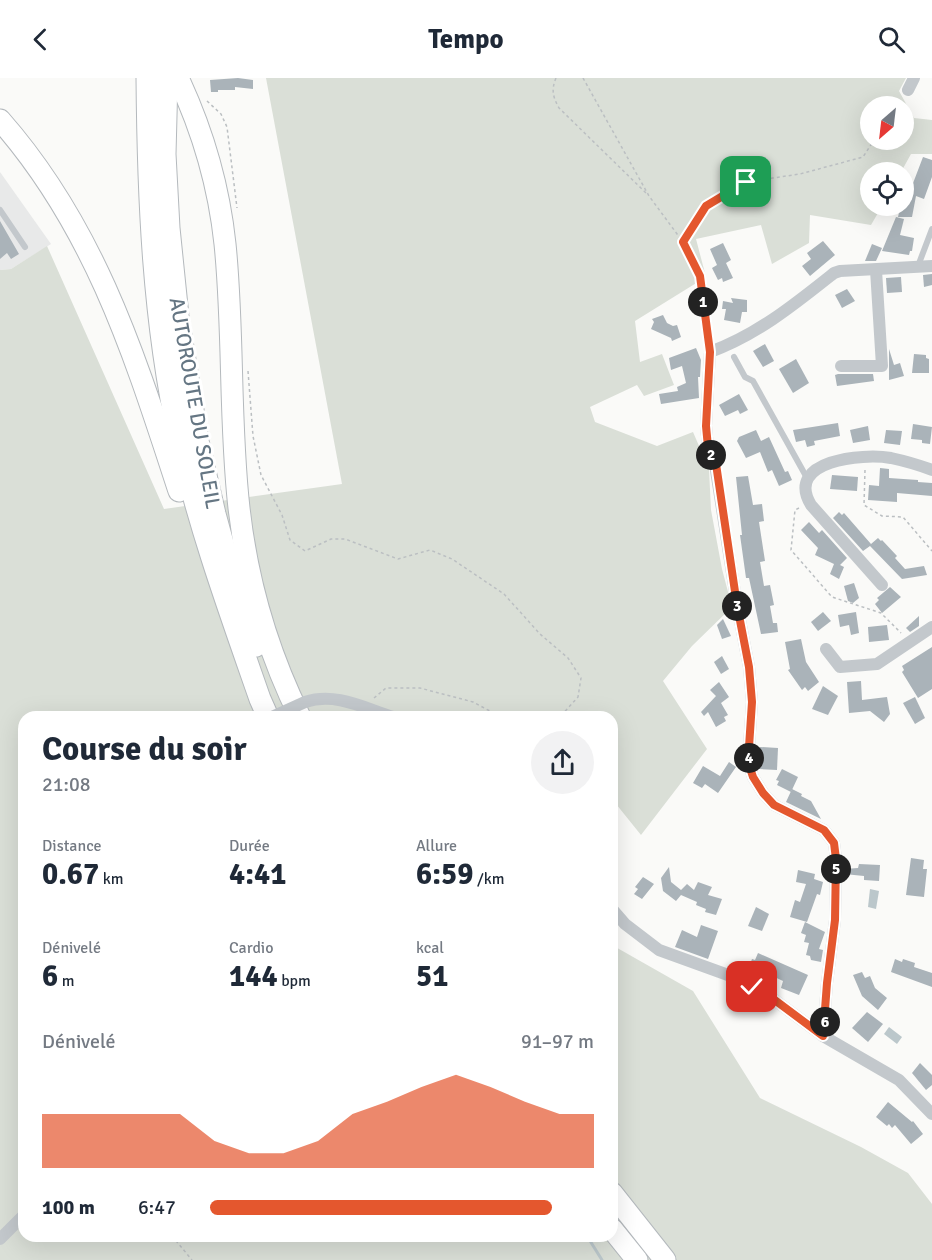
<!DOCTYPE html>
<html lang="fr">
<meta charset="utf-8">
<style>
body{margin:0;font-family:Signika,sans-serif;background:#f2f2f3;color:#1f2937;height:100vh;display:flex;flex-direction:column;font-size:22px;white-space:nowrap}
*{box-sizing:border-box;margin:0}
p{font-size:20px;color:#747a83}
.icon{flex:none;width:33px;height:33px;fill:none;stroke:currentColor;stroke-width:2;stroke-linecap:round;stroke-linejoin:round}
.map{position:relative;flex:1;overflow:hidden}
.sheet{position:absolute;left:18px;top:633px;width:600px;height:531px;display:flex;flex-direction:column;background:#fff;border-radius:18px;box-shadow:0 6px 24px #0002}
.sheet>*{flex:none}
.needle{width:39px;rotate:208deg}
.buttons{position:absolute;left:860px;top:18px;display:grid;gap:12px}
.buttons a{display:grid;place-items:center;width:54px;height:54px;border-radius:50%;background:#fff;box-shadow:0 6px 24px #0002;font-size:30px}
.pin{position:absolute;display:grid;place-items:center;width:51px;height:51px;color:#fff;margin:-26px;border-radius:12px;box-shadow:0 3px 9px #0006}
.km{position:absolute;width:30px;height:30px;margin:-15px;border-radius:50%;background:#222;color:#fff;font-size:16px;line-height:30px;text-align:center}
.round{display:grid;place-items:center;flex:none;width:63px;height:63px;border-radius:32px;background:#f2f2f3}
.head{display:flex;align-items:center;justify-content:space-between;height:102px;padding:0 24px}
h1{font-size:33px;font-weight:800;line-height:45px}
.metrics{display:grid;grid-template-columns:repeat(3,1fr);gap:9px;height:102px;padding:6px 24px}
.metrics div{display:grid;align-content:center}
.metrics b{font-size:30px;font-weight:800}
.metrics small{font-size:16px;font-weight:400}
.metrics p{font-size:16px}
.chart{height:168px;padding:12px 24px}
.chart p{display:flex;justify-content:space-between}
.chart svg{width:100%;height:108px;margin-top:6px;fill:#e4572e;opacity:.7}
ul{padding:0 24px;list-style:none;font-size:20px}
li{display:grid;grid-template-columns:96px 72px 1fr;align-items:center;height:45px}
li i{height:15px;border-radius:8px;background:#e4572e}
header{display:flex;justify-content:space-between;align-items:center;height:78px;padding:0 24px;background:#fff;font-size:27px;font-weight:800}
.map>svg:first-child{display:block}
.built{fill:#e8e9e9}
.green{fill:#dadfd7;fill-rule:evenodd}
.water{fill:#bbc7cb}
.lines{fill:none;stroke-linecap:round;stroke-linejoin:round}
.stream{stroke:#bbc7cb;stroke-width:3}
.building{fill:#aab3b9}
.motorway-casing{stroke:#b4b9bd;stroke-width:23}
.path{stroke:#bbbfc2;stroke-width:1.5;stroke-dasharray:3 3;stroke-linecap:butt}
.service{stroke:#c3c8cc;stroke-width:6}
.minor{stroke:#c3c8cc;stroke-width:12}
.motorway{stroke:#fff;stroke-width:21}
.minor-bridge{stroke:#c3c8cc;stroke-width:12}
.route-casing{stroke:#fff;stroke-width:12}
.route{stroke:#e4572e;stroke-width:8}
.labels{text-anchor:middle;stroke-width:6;stroke-linejoin:round;paint-order:stroke}
.street-label{font-size:21px;fill:#657683;stroke:#fff}
</style>
<header><svg class="icon" aria-label="back" viewBox="0 0 24 24"><path d="M15 5l-7 7 7 7"/></svg>Tempo<svg class="icon" aria-label="search" viewBox="0 0 24 24"><circle cx="10" cy="10" r="6"/><path d="M15 15l6 6"/></svg></header>
<div class="map">
<svg width="932" height="1182" viewBox="0 0 932 1182">
<rect width="100%" height="100%" fill="#fafaf8"/>
<path class="built" d="M 0,94 L 51,166 L 11,191 L 0,192 Z"/>
<path class="green" d="M 266,0 L 906,0 L 899,13 L 914,40 L 932,42 L 932,76 L 911,76 L 901,94 L 870,94 L 870,128 L 882,128 L 871,147 L 810,137 L 809,165 L 772,186 L 761,147 L 696,161 L 706,199 L 635,243 L 640,284 L 662,276 L 674,307 L 644,318 L 637,307 L 590,329 L 595,344 L 657,368 L 693,354 L 709,391 L 711,432 L 722,491 L 732,529 L 692,568 L 663,603 L 707,671 L 641,757 L 612,721 L 612,639 L 24,639 L 24,1158 L 612,1158 L 612,867 L 693,913 L 760,1020 L 861,1069 L 908,1095 L 932,1126 L 932,1182 L 0,1182 L 0,192 L 11,191 L 47,168 L 164,431 L 342,406 ZM 870,28 L 903,28 L 903,62 L 870,62 Z"/>
<g class="water">
<path d="M 870,811 L 879,813 L 876,831 L 868,829 Z"/>
<path d="M 889,949 L 902,959 L 897,966 L 884,956 Z"/>
</g>
<g class="lines">
<path class="stream" d="M 587,1158 L 602,1182"/>
</g>
<g class="building">
<path d="M 238,0 L 253,2 L 253,11 L 235,9 L 235,12 L 218,12 L 218,14 L 211,14 L 210,2 Z"/>
<path d="M 923,79 L 932,82 L 932,99 L 924,121 L 916,118 L 912,139 L 898,139 L 900,130 L 903,130 L 903,120 L 907,121 Z"/>
<path d="M 896,139 L 904,141 L 900,157 L 914,160 L 912,173 L 910,173 L 909,177 L 882,173 Z"/>
<path d="M 0,143 L 19,176 L 11,181 L 7,175 L 0,181 Z"/>
<path d="M 823,163 L 835,177 L 810,198 L 802,188 L 811,181 L 807,175 Z"/>
<path d="M 723,165 L 731,182 L 726,185 L 733,200 L 723,204 L 722,200 L 718,202 L 712,190 L 717,187 L 710,171 Z"/>
<path d="M 872,166 L 882,170 L 876,183 L 865,183 Z"/>
<path d="M 932,196 L 932,207 L 924,209 L 923,197 Z"/>
<path d="M 901,199 L 902,214 L 887,215 L 886,200 Z"/>
<path d="M 847,211 L 855,223 L 842,230 L 835,217 Z"/>
<path d="M 731,220 L 747,222 L 747,234 L 742,234 L 740,245 L 724,242 L 726,231 L 722,231 L 723,223 L 733,225 Z"/>
<path d="M 663,237 L 667,245 L 673,248 L 677,247 L 681,259 L 672,263 L 671,260 L 651,251 L 654,244 L 652,241 Z"/>
<path d="M 765,266 L 774,283 L 763,289 L 753,273 Z"/>
<path d="M 696,270 L 701,282 L 700,299 L 698,299 L 699,320 L 661,326 L 659,316 L 678,313 L 677,309 L 686,305 L 682,288 L 671,292 L 669,280 Z"/>
<path d="M 889,271 L 894,287 L 900,285 L 904,298 L 889,302 Z"/>
<path d="M 914,276 L 926,277 L 926,280 L 929,281 L 929,295 L 912,295 Z"/>
<path d="M 796,281 L 809,305 L 793,315 L 779,291 Z"/>
<path d="M 838,296 L 873,296 L 874,303 L 837,308 L 835,297 Z"/>
<path d="M 739,316 L 748,332 L 740,336 L 738,332 L 725,338 L 719,327 Z"/>
<path d="M 838,345 L 840,358 L 814,363 L 815,367 L 807,369 L 805,362 L 796,364 L 793,352 Z"/>
<path d="M 913,346 L 932,349 L 930,366 L 922,365 L 922,362 L 911,361 Z"/>
<path d="M 868,348 L 870,362 L 853,365 L 850,352 Z"/>
<path d="M 756,352 L 761,363 L 769,359 L 785,394 L 788,393 L 792,402 L 779,408 L 772,392 L 768,394 L 760,374 L 746,380 L 737,363 L 739,359 Z"/>
<path d="M 886,352 L 902,353 L 900,367 L 884,365 Z"/>
<path d="M 880,390 L 889,391 L 889,400 L 918,402 L 918,404 L 932,405 L 932,418 L 897,415 L 897,424 L 868,422 L 869,407 L 879,408 Z"/>
<path d="M 832,397 L 858,399 L 857,413 L 830,411 Z"/>
<path d="M 748,398 L 753,427 L 762,426 L 764,443 L 759,444 L 765,483 L 760,484 L 764,508 L 770,507 L 774,527 L 770,528 L 773,545 L 777,545 L 778,554 L 761,556 L 749,500 L 746,500 L 740,457 L 742,457 L 736,399 Z"/>
<path d="M 839,434 L 842,437 L 844,435 L 871,466 L 878,460 L 881,463 L 882,462 L 897,478 L 895,480 L 905,491 L 924,488 L 927,497 L 902,501 L 870,468 L 863,473 L 833,440 Z"/>
<path d="M 809,444 L 819,455 L 822,452 L 847,480 L 840,487 L 844,489 L 839,501 L 830,496 L 834,486 L 815,477 L 818,470 L 801,452 Z"/>
<path d="M 854,505 L 859,520 L 853,525 L 848,523 L 844,508 Z"/>
<path d="M 890,509 L 901,519 L 882,535 L 875,526 L 879,522 L 877,520 Z"/>
<path d="M 823,534 L 831,543 L 818,553 L 811,544 Z"/>
<path d="M 856,534 L 859,555 L 851,557 L 849,547 L 840,549 L 838,537 Z"/>
<path d="M 919,538 L 919,548 L 910,554 L 906,550 Z"/>
<path d="M 723,541 L 731,558 L 722,561 L 717,547 Z"/>
<path d="M 887,547 L 889,562 L 869,564 L 868,549 Z"/>
<path d="M 801,561 L 806,584 L 819,604 L 808,613 L 805,609 L 802,612 L 788,592 L 790,591 L 785,564 Z"/>
<path d="M 932,569 L 932,611 L 918,620 L 902,594 L 904,592 L 902,588 Z"/>
<path d="M 722,578 L 729,591 L 721,596 L 714,584 Z"/>
<path d="M 861,603 L 862,622 L 887,619 L 890,636 L 884,644 L 870,633 L 849,635 L 847,604 Z"/>
<path d="M 719,604 L 729,619 L 721,625 L 728,637 L 724,639 L 726,643 L 716,649 L 708,634 L 704,638 L 701,634 L 716,618 L 710,612 Z"/>
<path d="M 823,608 L 838,618 L 828,637 L 812,631 Z"/>
<path d="M 915,619 L 925,640 L 915,646 L 903,625 Z"/>
<path d="M 760,669 L 778,670 L 777,692 L 759,691 Z"/>
<path d="M 729,684 L 736,689 L 718,715 L 705,706 L 702,710 L 693,705 L 703,688 L 720,698 Z"/>
<path d="M 782,691 L 798,699 L 791,714 L 777,707 L 779,703 L 776,702 Z"/>
<path d="M 792,711 L 802,716 L 801,718 L 811,723 L 821,741 L 786,724 Z"/>
<path d="M 911,780 L 924,782 L 923,791 L 927,791 L 924,819 L 906,817 Z"/>
<path d="M 859,786 L 880,787 L 879,803 L 864,802 L 864,798 L 844,796 L 844,791 L 858,790 Z"/>
<path d="M 669,789 L 671,804 L 681,812 L 687,806 L 694,812 L 698,804 L 712,809 L 708,817 L 722,821 L 716,837 L 705,834 L 706,831 L 696,827 L 697,824 L 681,817 L 676,823 L 663,813 L 661,800 Z"/>
<path d="M 798,792 L 815,796 L 814,801 L 823,804 L 820,817 L 817,816 L 807,844 L 790,839 L 795,822 L 800,824 L 806,806 L 796,804 Z"/>
<path d="M 643,799 L 654,806 L 642,821 L 634,816 L 638,811 L 635,809 Z"/>
<path d="M 756,829 L 769,836 L 762,853 L 748,848 Z"/>
<path d="M 805,844 L 825,854 L 819,871 L 823,872 L 821,884 L 811,882 L 810,878 L 806,877 L 809,865 L 804,864 L 806,857 L 801,855 Z"/>
<path d="M 701,847 L 718,853 L 708,881 L 675,869 L 682,852 L 697,859 Z"/>
<path d="M 758,875 L 808,897 L 799,917 L 781,910 L 783,903 L 766,895 L 762,905 L 746,897 L 752,881 L 755,882 Z"/>
<path d="M 895,881 L 902,884 L 903,881 L 915,885 L 914,889 L 932,895 L 932,909 L 891,894 Z"/>
<path d="M 862,894 L 865,900 L 870,898 L 875,910 L 887,920 L 878,932 L 862,918 L 853,897 Z"/>
<path d="M 867,934 L 883,946 L 868,964 L 852,950 Z"/>
<path d="M 920,985 L 932,997 L 932,1007 L 926,1012 L 912,995 Z"/>
<path d="M 888,1024 L 912,1044 L 913,1043 L 923,1056 L 911,1066 L 895,1047 L 892,1050 L 889,1046 L 887,1048 L 876,1039 Z"/>
</g>
<g class="lines">
<defs>
<g id="motorway">
<path d="M 147,0 C 148,120 153,243 179,361 C 199,450 230,535 260,621 L 268,639"/>
<path d="M 167,0 L 165,76 L 169,150 L 178,238 L 198,363 L 215,436 L 232,498 L 256,568"/>
<path d="M 178,0 C 202,51 219,109 225,166 C 234,254 229,342 239,430 C 247,502 268,574 300,639"/>
<path d="M 0,42 C 96,151 135,279 179,413"/>
<path d="M 612,1115 L 665,1182"/>
<path d="M 612,1151 L 637,1182"/>
</g>
</defs>
<use href="#motorway" class="motorway-casing"/>
<g class="path">
<path d="M 556,0 C 551,12 553,19 559,30 L 646,115"/>
<path d="M 583,0 L 649,118 L 683,164 L 700,198 L 708,261"/>
<path d="M 207,23 L 221,36 L 227,49 L 237,130"/>
<path d="M 896,28 L 901,22"/>
<path d="M 684,164 L 706,128 L 746,104 L 800,96 L 863,79 L 874,62"/>
<path d="M 248,293 L 253,358 L 261,397 L 282,437 L 290,462 L 305,473 L 331,461 L 345,461 L 398,481 L 430,472 L 452,481 L 504,516 L 540,556 L 568,580 L 581,600 L 578,619 L 560,639"/>
<path d="M 865,392 L 864,427 L 882,438 L 903,439 L 932,473"/>
<path d="M 799,430 L 795,432 L 791,472 L 832,519 L 881,535 L 901,555"/>
<path d="M 374,620 L 386,610 L 420,610 L 473,624 L 501,639"/>
<path d="M 172,1158 L 192,1182"/>
</g>
<g class="service">
<path d="M 0,132 L 25,169"/>
<path d="M 918,188 L 932,151"/>
<path d="M 734,279 L 745,299 L 753,303 L 807,400"/>
</g>
<g class="minor">
<path d="M 908,12 L 914,0"/>
<path d="M 841,288 L 882,288 L 876,192"/>
<path d="M 882,507 L 811,427 C 784,382 863,375 891,380 C 905,383 919,387 932,392"/>
<path d="M 826,571 L 840,589 L 877,586 L 932,549"/>
<path d="M 305,624 C 336,614 364,630 393,639"/>
<path d="M 612,831 L 625,846 L 659,872 L 728,897 L 772,920 L 823,958 L 899,1002 L 932,1036"/>
<path d="M 823,958 L 827,905 L 835,842 L 836,781 L 834,765 L 824,752 L 774,727 L 763,715 L 753,699 L 748,684 L 752,624 L 749,589 L 737,527 L 715,386 L 708,369 L 706,348 L 710,274 C 757,257 795,226 834,195 L 840,193 L 932,188"/>
<path d="M 0,1161 L 24,1137"/>
</g>
<use href="#motorway" class="motorway"/>
<path class="minor-bridge" d="M 272,639 L 305,624"/>
</g>
<g class="lines">
<defs>
<path id="route" d="M 746,104 L 706,128 L 683,164 L 700,198 L 710,274 L 706,348 L 708,369 L 716,386 L 737,527 L 749,589 L 752,624 L 748,684 L 753,699 L 763,715 L 774,727 L 824,752 L 834,765 L 836,781 L 835,842 L 827,905 L 823,958 L 772,920 L 752,909"/>
</defs>
<use href="#route" class="route-casing"/>
<use href="#route" class="route"/>
</g>
<g class="labels">
<g class="street-label">
<text transform="translate(195 325) rotate(80)" y="7">AUTOROUTE DU SOLEIL</text>
</g>
</g>
</svg>
<div class="buttons">
<a><svg class="needle" viewBox="-14 -14 28 28"><path d="M0-13l5 13h-10z" fill="#e53935"/><path d="M0 13l5-13h-10z" fill="#747a83"/></svg></a>
<a><svg class="icon" aria-label="locate" viewBox="0 0 24 24"><circle cx="12" cy="12" r="6"/><path d="M12 2v4M12 18v4M2 12h4M18 12h4"/></svg></a>
</div>
<div class="pin" style="left:746px;top:104px;background:#1e9e55"><svg class="icon" aria-label="arrive" viewBox="0 0 24 24"><path d="M6 21V4h12l-3 4 3 4H6"/></svg></div>
<div class="pin" style="left:752px;top:909px;background:#d93025"><svg class="icon" aria-label="check" viewBox="0 0 24 24"><path d="M5 12l5 5 9-10"/></svg></div>
<b class="km" style="left:703px;top:224px">1</b>
<b class="km" style="left:711px;top:377px">2</b>
<b class="km" style="left:737px;top:528px">3</b>
<b class="km" style="left:749px;top:680px">4</b>
<b class="km" style="left:836px;top:791px">5</b>
<b class="km" style="left:825px;top:944px">6</b>
<section class="sheet">
<div class="head"><div><h1>Course du soir</h1><p>21:08</p></div><a class="round"><svg class="icon" aria-label="share" viewBox="0 0 24 24"><path d="M12 15V3M7 8l5-5 5 5M5 13v7h14v-7"/></svg></a></div>
<div class="metrics">
<div><p>Distance</p><b>0.67<small> km</small></b></div>
<div><p>Durée</p><b>4:41</b></div>
<div><p>Allure</p><b>6:59<small> /km</small></b></div>
</div>
<div class="metrics">
<div><p>Dénivelé</p><b>6<small> m</small></b></div>
<div><p>Cardio</p><b>144<small> bpm</small></b></div>
<div><p>kcal</p><b>51</b></div>
</div>
<div class="chart"><p><span>Dénivelé</span>91–97 m</p>
<svg viewBox="0 0 160 44" preserveAspectRatio="none"><path d="M0 44V22L10 22L20 22L30 22L40 22L50 33L60 38L70 38L80 33L90 22L100 17L110 11L120 6L130 11L140 17L150 22L160 22V44z"/></svg>
</div>
<ul>
<li><b>100 m</b>6:47<i style="width:89%"></i></li>
</ul>
</section>
</div>
